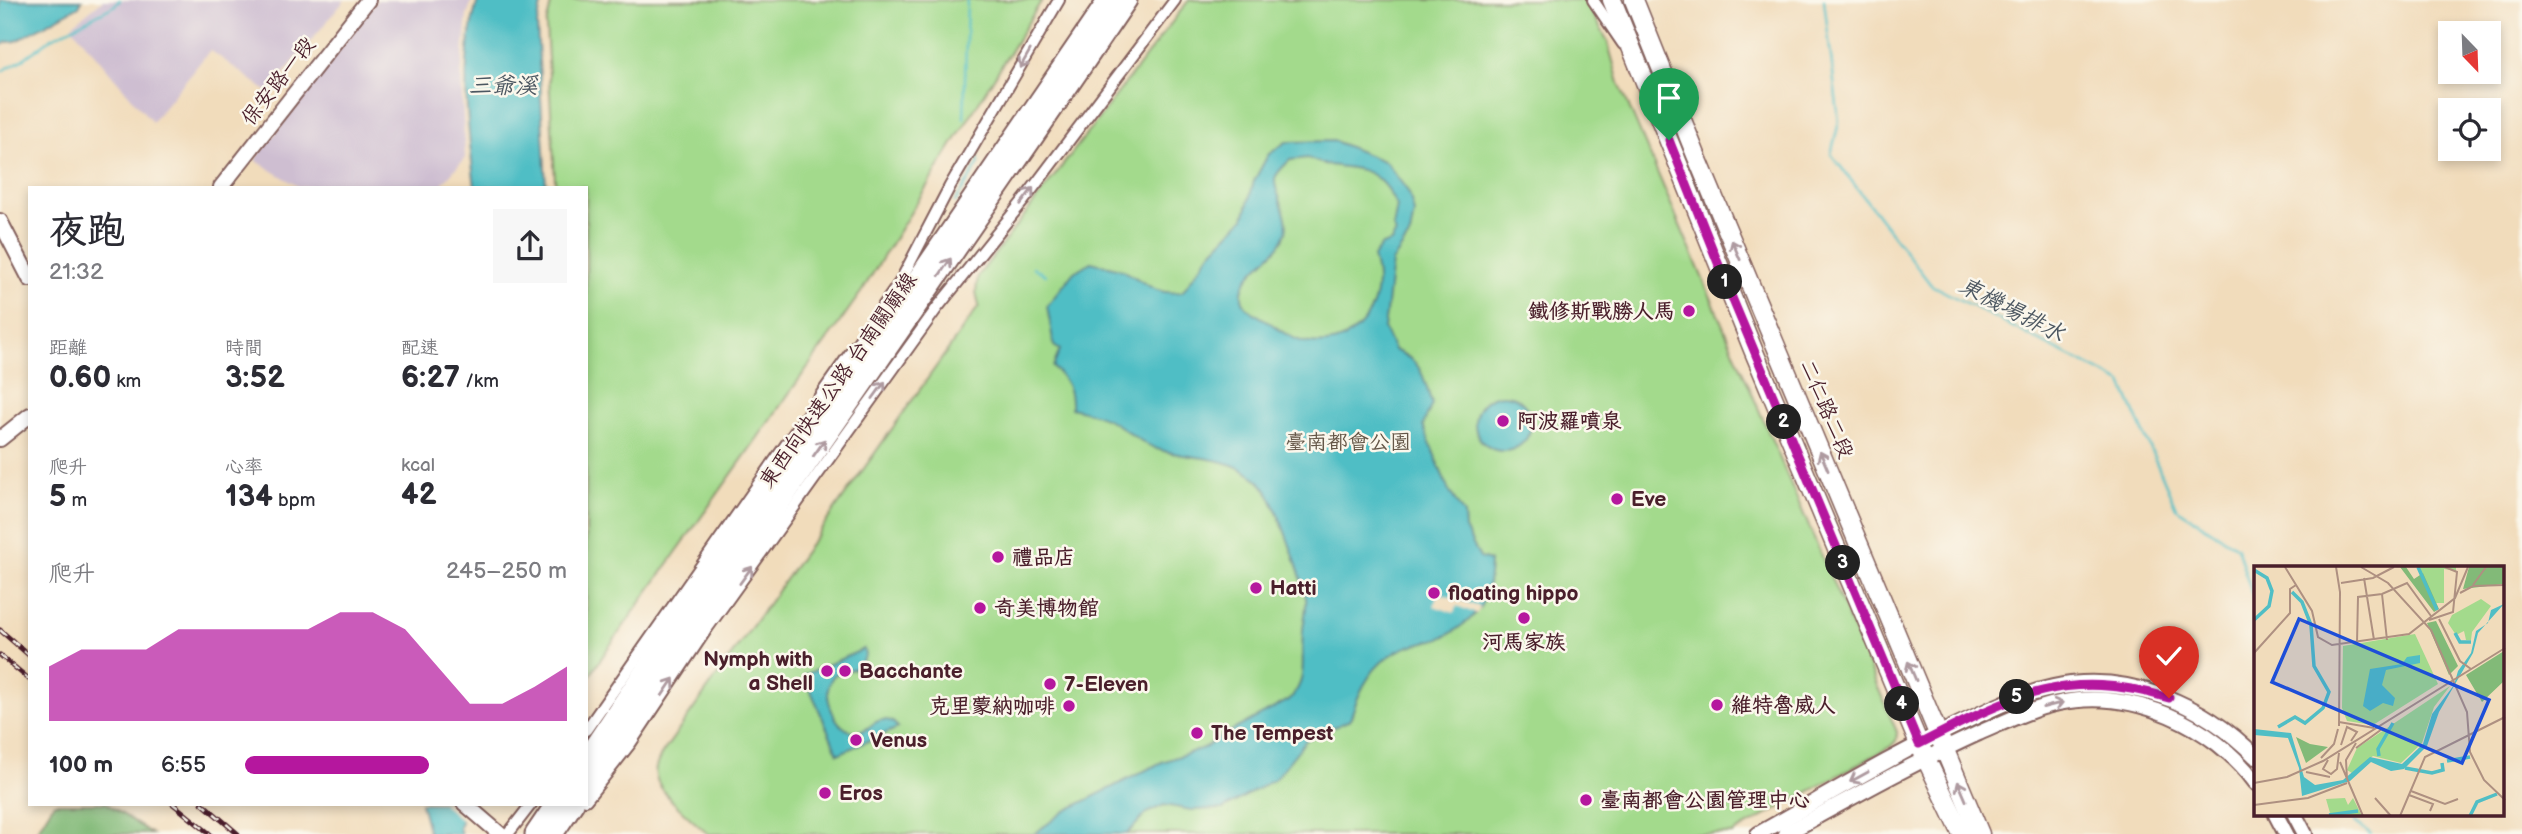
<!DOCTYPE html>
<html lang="zh-TW">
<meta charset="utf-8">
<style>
body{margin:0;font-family:"Balsamiq Sans","LXGW WenKai TC",sans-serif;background:#f7f7f7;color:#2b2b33;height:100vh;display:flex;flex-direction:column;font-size:26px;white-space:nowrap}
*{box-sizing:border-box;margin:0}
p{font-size:23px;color:#7c7c81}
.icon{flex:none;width:38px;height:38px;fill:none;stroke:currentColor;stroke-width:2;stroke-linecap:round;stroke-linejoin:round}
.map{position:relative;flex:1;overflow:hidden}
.side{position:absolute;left:28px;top:186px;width:560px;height:620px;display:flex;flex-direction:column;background:#fff;border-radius:0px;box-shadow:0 4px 10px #0003}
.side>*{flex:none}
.needle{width:46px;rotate:157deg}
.controls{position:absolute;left:2438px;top:21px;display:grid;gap:14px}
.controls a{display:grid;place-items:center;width:63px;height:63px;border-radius:0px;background:#fff;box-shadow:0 4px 10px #0003;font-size:35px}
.pin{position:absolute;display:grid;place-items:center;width:60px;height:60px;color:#fff;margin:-72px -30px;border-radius:50% 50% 50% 0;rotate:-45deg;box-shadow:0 0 7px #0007}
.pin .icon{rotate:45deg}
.km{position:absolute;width:35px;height:35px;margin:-18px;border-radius:50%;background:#222;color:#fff;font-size:19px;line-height:35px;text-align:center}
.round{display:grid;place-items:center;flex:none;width:74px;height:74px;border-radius:0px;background:#f7f7f7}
.headline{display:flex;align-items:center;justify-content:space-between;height:119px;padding:0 21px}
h1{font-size:38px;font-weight:700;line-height:52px}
.metrics{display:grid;grid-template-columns:repeat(3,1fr);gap:10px;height:119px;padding:7px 21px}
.metrics div{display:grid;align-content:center}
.metrics b{font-size:30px;font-weight:700}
.metrics small{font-size:19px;font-weight:400}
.metrics p{font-size:19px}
.chart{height:196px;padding:14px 21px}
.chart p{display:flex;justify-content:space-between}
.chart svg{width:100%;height:126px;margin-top:7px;fill:#b5179e;opacity:.7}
ul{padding:0 21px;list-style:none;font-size:23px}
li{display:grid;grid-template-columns:112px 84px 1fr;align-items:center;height:52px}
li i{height:18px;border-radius:9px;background:#b5179e}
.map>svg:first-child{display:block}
.industrial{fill:#cebed1}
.green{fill:#a3da8c;stroke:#767c5c;stroke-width:2}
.forest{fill:#82ba78;stroke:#666c52;stroke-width:2}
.water{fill:#50bec5;stroke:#4d6e78;stroke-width:2;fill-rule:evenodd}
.pier{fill:#f1dcbb}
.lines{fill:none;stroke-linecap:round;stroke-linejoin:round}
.stream{stroke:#50bec5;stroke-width:2.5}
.minor-casing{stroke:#84615d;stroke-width:14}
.tertiary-casing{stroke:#84615d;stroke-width:18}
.primary-casing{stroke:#84615d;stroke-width:21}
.trunk-casing{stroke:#84615d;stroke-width:23}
.minor{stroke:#fff;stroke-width:10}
.tertiary{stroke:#fff;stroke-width:14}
.primary{stroke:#fff;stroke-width:18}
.trunk{stroke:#fff;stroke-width:19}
.rail-casing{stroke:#4a1f2b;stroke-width:5}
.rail{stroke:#fbf7ec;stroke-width:2.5;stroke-dasharray:8;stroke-linecap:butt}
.oneway{stroke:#ae9aa0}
.route-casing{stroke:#fff;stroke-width:14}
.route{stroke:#b5179e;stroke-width:9}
.poi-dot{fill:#b5179e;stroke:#fbf7ec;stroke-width:2.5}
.labels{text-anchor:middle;stroke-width:5;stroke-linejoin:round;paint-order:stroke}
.street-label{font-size:21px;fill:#4a1f2b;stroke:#fbf7ec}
.poi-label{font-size:21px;font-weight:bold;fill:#4a1f2b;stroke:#fbf7ec;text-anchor:start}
.park-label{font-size:21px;fill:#655748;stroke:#fbf7ec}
.water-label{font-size:23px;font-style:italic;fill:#4c5761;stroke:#fbf7ec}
.inset-river{fill:none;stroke:#50bec5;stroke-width:3.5}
.inset-road{fill:none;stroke:#ae9081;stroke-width:2}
.view{fill:#1d4ed8;fill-opacity:0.15;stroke:#1d4ed8;stroke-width:3.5}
.inset-edge{fill:none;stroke:#4a1f2b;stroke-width:3.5}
</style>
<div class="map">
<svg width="2522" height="834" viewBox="0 0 2522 834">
<rect width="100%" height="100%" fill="#fbf7ec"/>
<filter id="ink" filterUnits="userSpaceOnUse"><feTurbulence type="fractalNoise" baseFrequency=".0143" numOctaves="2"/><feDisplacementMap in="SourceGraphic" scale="14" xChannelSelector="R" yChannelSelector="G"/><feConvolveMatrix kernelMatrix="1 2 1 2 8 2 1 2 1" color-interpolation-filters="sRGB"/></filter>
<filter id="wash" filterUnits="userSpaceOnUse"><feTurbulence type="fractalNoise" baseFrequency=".00686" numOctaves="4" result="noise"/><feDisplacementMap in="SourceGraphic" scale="28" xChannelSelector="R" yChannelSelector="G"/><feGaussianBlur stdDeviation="1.57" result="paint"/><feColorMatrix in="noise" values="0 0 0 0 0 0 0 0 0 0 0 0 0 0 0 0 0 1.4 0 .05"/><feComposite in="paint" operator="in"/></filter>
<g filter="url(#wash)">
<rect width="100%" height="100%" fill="#f1dcbb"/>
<g class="industrial">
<path d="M 103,0 L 345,0 L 268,92 L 210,50 L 152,122 L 71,26 Z"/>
<path d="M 377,0 L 472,0 L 467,15 L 461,76 L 465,158 L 439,187 L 299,187 L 255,160 Z"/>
</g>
<g class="green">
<path d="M 552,0 L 1042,0 L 862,291 L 606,651 L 586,682 L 586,187 L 556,187 L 555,180 L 546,25 Z"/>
<path d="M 1189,0 L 1585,0 L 1607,40 L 1619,83 L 1897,732 L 1896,741 L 1890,747 L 1732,834 L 708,834 C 694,821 659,794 656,776 C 654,768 658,762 661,755 L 979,306 L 976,292 L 978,276 Z"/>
</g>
<path class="forest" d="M 54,803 L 106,803 L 152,834 L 35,834 Z"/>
<g class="water">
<path d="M 0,0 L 82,0 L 79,6 L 16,41 L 7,42 L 0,46 Z"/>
<path d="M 478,0 L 542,0 L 537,25 L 546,187 L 475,187 C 467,125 459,61 478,0 Z"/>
<path d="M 1334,141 L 1386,162 L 1409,193 L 1414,213 L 1410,235 L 1392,262 L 1384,329 L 1394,350 C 1424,362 1422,375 1432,404 L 1423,425 L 1448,489 L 1464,514 L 1465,529 L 1480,558 L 1490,561 C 1489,589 1486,610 1461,626 C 1456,630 1449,635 1443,637 C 1423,644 1407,643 1388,657 C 1367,672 1357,697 1350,720 L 1307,739 L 1275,779 L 1223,809 L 1191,810 L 1164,805 L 1147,813 L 1127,834 L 1034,834 L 1065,811 L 1162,762 L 1206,747 L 1218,738 L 1289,700 C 1310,679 1300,658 1303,630 C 1304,620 1307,608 1306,598 C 1304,582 1275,500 1265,488 C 1258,478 1242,468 1230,464 C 1207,456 1180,457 1157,449 C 1141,443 1130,433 1116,424 C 1102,415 1087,412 1071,408 C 1072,389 1066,380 1053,367 L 1060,350 L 1054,346 L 1047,306 L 1074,272 L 1091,262 C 1101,265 1115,266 1124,271 C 1148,283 1152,295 1182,292 L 1212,251 L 1244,218 L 1254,181 L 1268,155 L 1286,142 ZM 1308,158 C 1331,172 1361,160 1381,182 C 1388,188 1392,198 1397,206 L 1393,228 L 1396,233 L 1391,242 L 1382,245 L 1373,257 C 1375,264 1377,271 1377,278 C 1378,317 1350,348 1310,343 C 1291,341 1279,328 1264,319 C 1253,312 1240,307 1242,292 C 1245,269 1280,255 1286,232 C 1291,214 1270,186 1276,176 C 1279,170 1286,164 1290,160 Z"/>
<circle cx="1503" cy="423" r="28"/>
<path d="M 864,649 L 865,656 L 858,667 C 846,673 833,668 829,685 C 824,703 839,737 861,731 C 871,729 874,719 885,720 C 891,720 895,723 898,728 L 838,754 L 804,675 Z"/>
<path d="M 421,803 L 468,803 L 459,827 L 461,834 L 429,834 Z"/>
</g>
<g class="pier">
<path d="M 1439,593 L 1480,607 L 1477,614 L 1457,606 L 1454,613 L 1434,606 Z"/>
<path d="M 442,803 L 472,803 L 465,823 Z"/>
</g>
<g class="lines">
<g class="stream">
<path d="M 1824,0 L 1839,122 L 1831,154 L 1931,285 L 2122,383 L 2176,508 L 2237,547 L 2256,607"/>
<path d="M 0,72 L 22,60 L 52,38 L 114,6 L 120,0"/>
<path d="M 964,118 L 967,0"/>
<path d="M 955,202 L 979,163 L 977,154"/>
<path d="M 1033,267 L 1046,275"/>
<path d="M 2351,815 L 2356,823 L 2371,834"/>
</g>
</g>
</g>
<g filter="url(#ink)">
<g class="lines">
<defs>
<g id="minor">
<path d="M 1593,0 L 1623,44"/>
<path d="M 586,730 L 900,282 L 950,186 L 1059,0"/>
<path d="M 586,800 L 630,744 L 706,630 L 937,308 L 1024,200 L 1175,0"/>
<path d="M 508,834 L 532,803"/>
</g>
<g id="tertiary">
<path d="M 221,187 L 368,0"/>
<path d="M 0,221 L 30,279"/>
<path d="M 0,439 L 30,415"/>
<path d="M 464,803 L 500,834"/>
<path d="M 2276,815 L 2286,834"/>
<path d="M 2295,815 L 2305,834"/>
<path d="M 1758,834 C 1826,796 1893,755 1964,722 C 1993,708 2021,694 2053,687 C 2128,671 2204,704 2256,757"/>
<path d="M 1785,834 C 1849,799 1913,763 1979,733 C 2005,722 2030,709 2059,703 C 2131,687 2214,725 2256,783"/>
</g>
<g id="primary">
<path d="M 1612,0 L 1754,352 L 1919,744 L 1962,834"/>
<path d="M 1634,0 L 1696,155 L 1980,834"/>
</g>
<g id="trunk">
<path d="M 586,758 L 682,615 L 910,290 L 1108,0"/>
<path d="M 586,784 C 765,522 949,263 1127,0"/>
<path d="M 535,834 L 556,803"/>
<path d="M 553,834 L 574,803"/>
</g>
</defs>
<use href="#minor" class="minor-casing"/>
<use href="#tertiary" class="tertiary-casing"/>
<use href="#primary" class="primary-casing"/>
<use href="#trunk" class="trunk-casing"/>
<use href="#minor" class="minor"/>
<use href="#tertiary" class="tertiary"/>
<use href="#primary" class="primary"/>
<use href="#trunk" class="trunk"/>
<defs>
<g id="rail">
<path d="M 0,630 L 30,656"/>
<path d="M 0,655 L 30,680"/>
<path d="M 172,803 L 210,834"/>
<path d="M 202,803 L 238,834"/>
</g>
</defs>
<use href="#rail" class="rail-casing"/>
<use href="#rail" class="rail"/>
</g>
<defs><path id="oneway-shaft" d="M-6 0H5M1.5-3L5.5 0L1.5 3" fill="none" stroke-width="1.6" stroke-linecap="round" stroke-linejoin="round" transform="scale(1.75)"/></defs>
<g class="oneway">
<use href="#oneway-shaft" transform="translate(1025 59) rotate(120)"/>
<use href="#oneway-shaft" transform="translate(1027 196) rotate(-53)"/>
<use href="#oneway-shaft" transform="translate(1736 250) rotate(-113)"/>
<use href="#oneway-shaft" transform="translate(945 267) rotate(-56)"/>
<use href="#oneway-shaft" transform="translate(879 390) rotate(-54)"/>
<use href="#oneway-shaft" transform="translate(819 448) rotate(-55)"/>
<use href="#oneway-shaft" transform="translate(1824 461) rotate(-113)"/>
<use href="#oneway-shaft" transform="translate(746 575) rotate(-54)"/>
<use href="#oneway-shaft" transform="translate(1912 671) rotate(-113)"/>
<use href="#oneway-shaft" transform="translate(668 687) rotate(-56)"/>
<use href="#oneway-shaft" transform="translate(2053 705) rotate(-14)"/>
<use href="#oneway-shaft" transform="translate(1859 777) rotate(151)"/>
<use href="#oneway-shaft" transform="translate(1962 791) rotate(-113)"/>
</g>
</g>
<g class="lines" filter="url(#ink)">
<defs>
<path id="route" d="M 1669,140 L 1730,293 L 1919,744 C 2011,697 2064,667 2169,698"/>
</defs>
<use href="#route" class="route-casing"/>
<use href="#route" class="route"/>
</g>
<g class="poi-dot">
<circle cx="1689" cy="311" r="7"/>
<circle cx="1503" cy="421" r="7"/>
<circle cx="1617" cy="499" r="7"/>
<circle cx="998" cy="557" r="7"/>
<circle cx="1256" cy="588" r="7"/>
<circle cx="1434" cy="593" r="7"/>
<circle cx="980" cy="608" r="7"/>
<circle cx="1524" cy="618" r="7"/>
<circle cx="827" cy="671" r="7"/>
<circle cx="845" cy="671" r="7"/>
<circle cx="1050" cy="684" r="7"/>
<circle cx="1717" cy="705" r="7"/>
<circle cx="1069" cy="706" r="7"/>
<circle cx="1197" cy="733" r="7"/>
<circle cx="856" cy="740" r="7"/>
<circle cx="825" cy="793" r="7"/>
<circle cx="1586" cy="800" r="7"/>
</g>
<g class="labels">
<g class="street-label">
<text transform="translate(278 81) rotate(-52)" y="7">保安路一段</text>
<text transform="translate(838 380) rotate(-55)" y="7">東西向快速公路 台南關廟線</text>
<text transform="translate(1827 409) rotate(67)" y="7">二仁路二段</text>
</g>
<g class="poi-label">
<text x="1675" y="318" text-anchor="end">鐵修斯戰勝人馬</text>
<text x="1517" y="428">阿波羅噴泉</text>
<text x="1631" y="506">Eve</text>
<text x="1012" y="564">禮品店</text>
<text x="1270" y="595">Hatti</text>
<text x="1448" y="600">floating hippo</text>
<text x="994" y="615">奇美博物館</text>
<text x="1524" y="649" text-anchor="middle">河馬家族</text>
<text x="813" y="666" text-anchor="end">Nymph with<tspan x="813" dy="24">a Shell</tspan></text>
<text x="859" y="678">Bacchante</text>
<text x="1064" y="691">7-Eleven</text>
<text x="1731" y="712">維特魯威人</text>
<text x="1055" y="713" text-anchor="end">克里蒙納咖啡</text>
<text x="1211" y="740">The Tempest</text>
<text x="870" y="747">Venus</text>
<text x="839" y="800">Eros</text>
<text x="1600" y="807">臺南都會公園管理中心</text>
</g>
<g class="park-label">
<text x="1348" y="449">臺南都會公園</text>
</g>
<g class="water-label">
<text x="503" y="93">三爺溪</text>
<text transform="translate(2012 309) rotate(27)" y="8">東機場排水</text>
</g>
</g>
<g transform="translate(2254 566)">
<rect width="250" height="250" fill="#f1dcbb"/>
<path d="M 165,1 L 202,1 L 202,5 L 190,3 L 190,37 L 181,37 ZM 227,33 L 237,40 L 218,66 L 217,74 L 212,74 L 210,65 L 202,69 L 194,57 L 198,49 ZM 161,68 L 184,118 L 119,159 L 93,155 L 88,142 L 89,80 ZM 196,120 L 180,141 L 168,177 L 147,197 L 119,190 L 98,207 L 93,204 L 103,182 ZM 91,232 L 94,239 L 99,232 L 108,250 L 76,247 L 72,233 Z" fill="#a3da8c"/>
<path d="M 146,1 L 152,1 L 160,13 L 169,7 L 185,43 L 180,46 ZM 215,1 L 250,1 L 250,18 L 209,23 ZM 182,55 L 204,100 L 195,109 L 173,57 ZM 250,85 L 250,115 L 228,136 L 212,109 ZM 42,171 L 56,178 L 74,181 L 52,197 Z" fill="#82ba78"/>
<path d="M 250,38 L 224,67 L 219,87 L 185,146 L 173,180 L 150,203 L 137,205 L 117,196 L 96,215 L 48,230 L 45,202 L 34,172 L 0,169 L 0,163 L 37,167 L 50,211 L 61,219 L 89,214 L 116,191 L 148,198 L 169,178 L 178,148 L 200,119 L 204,105 L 217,87 L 222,65 L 234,57 L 237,44 ZM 166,89 L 166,97 L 132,104 L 128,119 L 141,132 L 139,140 L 129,137 L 116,145 L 109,140 L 116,103 L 148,98 L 153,91 Z" fill="#50bec5"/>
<path class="inset-river" d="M 164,1 L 183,44M 0,4 L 13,12 L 18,25 L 15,40 L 0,54M 201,67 L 206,76 L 217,76M 24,161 L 41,151 L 51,157 L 69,142 L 75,126 L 60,100 L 57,59 L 48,36 L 38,26M 125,190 L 124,183 L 139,157M 193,195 L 216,191M 151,202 L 178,207 L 189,204 L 188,197M 75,249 L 104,245M 216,250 L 223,236 L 243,228"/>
<path class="inset-road" d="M 31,1 L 58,45 L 64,71 L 78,79 L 155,68 L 201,32 L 214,1M 82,1 L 86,26 L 85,160M 107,1 L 134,17 L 177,64 L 213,146 L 216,186 L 230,214 L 251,234M 110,12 L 120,74M 87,17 L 119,12 L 140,1M 219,19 L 232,1M 206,27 L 219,20 L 251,19M 128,28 L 133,74M 185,53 L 206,95 L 217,103M 175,54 L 199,46 L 203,6 L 191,1M 103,77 L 104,31 L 128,28 L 153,17 L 177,50M 0,87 L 36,47 L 36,23 L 42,19M 85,156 L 120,162M 87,179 L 93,161 L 103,166 L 97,175M 102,182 L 128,163M 67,192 L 80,178 L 84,163M 74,194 L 69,203 L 77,208 L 83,203 L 85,187M 86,196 L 109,250M 52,206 L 76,211M 93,213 L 92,194 L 102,177M 0,217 L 33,211 L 69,195 L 251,82M 157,225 L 191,238 L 204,233M 155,229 L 179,238 L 176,245M 121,232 L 137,250M 0,239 L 54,232 L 93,217M 146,250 L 171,191 L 251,151"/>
<path class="view" d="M 45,53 L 235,134 L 208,197 L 18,116 Z"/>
<rect width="250" height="250" class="inset-edge"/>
</g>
</svg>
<div class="controls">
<a><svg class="needle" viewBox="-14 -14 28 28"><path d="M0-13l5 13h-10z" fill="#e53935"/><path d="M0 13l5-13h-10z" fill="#7c7c81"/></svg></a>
<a><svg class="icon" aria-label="locate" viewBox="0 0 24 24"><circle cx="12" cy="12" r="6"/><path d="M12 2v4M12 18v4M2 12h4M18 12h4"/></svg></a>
</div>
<div class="pin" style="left:1669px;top:140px;background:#1e9e55"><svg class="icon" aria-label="arrive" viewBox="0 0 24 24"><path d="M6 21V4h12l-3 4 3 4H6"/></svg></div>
<div class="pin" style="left:2169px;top:698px;background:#d93025"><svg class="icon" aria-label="check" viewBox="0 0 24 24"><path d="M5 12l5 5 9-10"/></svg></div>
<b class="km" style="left:1725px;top:282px">1</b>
<b class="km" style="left:1784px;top:422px">2</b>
<b class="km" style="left:1843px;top:563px">3</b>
<b class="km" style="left:1902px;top:704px">4</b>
<b class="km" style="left:2017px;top:697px">5</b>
<section class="side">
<div class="headline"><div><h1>夜跑</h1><p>21:32</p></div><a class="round"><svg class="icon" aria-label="share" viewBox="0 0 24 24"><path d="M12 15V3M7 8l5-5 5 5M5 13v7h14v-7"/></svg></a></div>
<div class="metrics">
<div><p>距離</p><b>0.60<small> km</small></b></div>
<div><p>時間</p><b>3:52</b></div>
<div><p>配速</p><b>6:27<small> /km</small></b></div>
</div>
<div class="metrics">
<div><p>爬升</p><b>5<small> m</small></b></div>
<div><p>心率</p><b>134<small> bpm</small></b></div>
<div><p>kcal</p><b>42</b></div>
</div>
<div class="chart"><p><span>爬升</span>245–250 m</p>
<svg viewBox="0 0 160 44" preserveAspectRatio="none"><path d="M0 44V25L10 19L20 19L30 19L40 12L50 12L60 12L70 12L80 12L90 6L100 6L110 12L120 25L130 38L140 38L150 32L160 25V44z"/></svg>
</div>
<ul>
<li><b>100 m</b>6:55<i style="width:57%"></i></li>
</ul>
</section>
</div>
